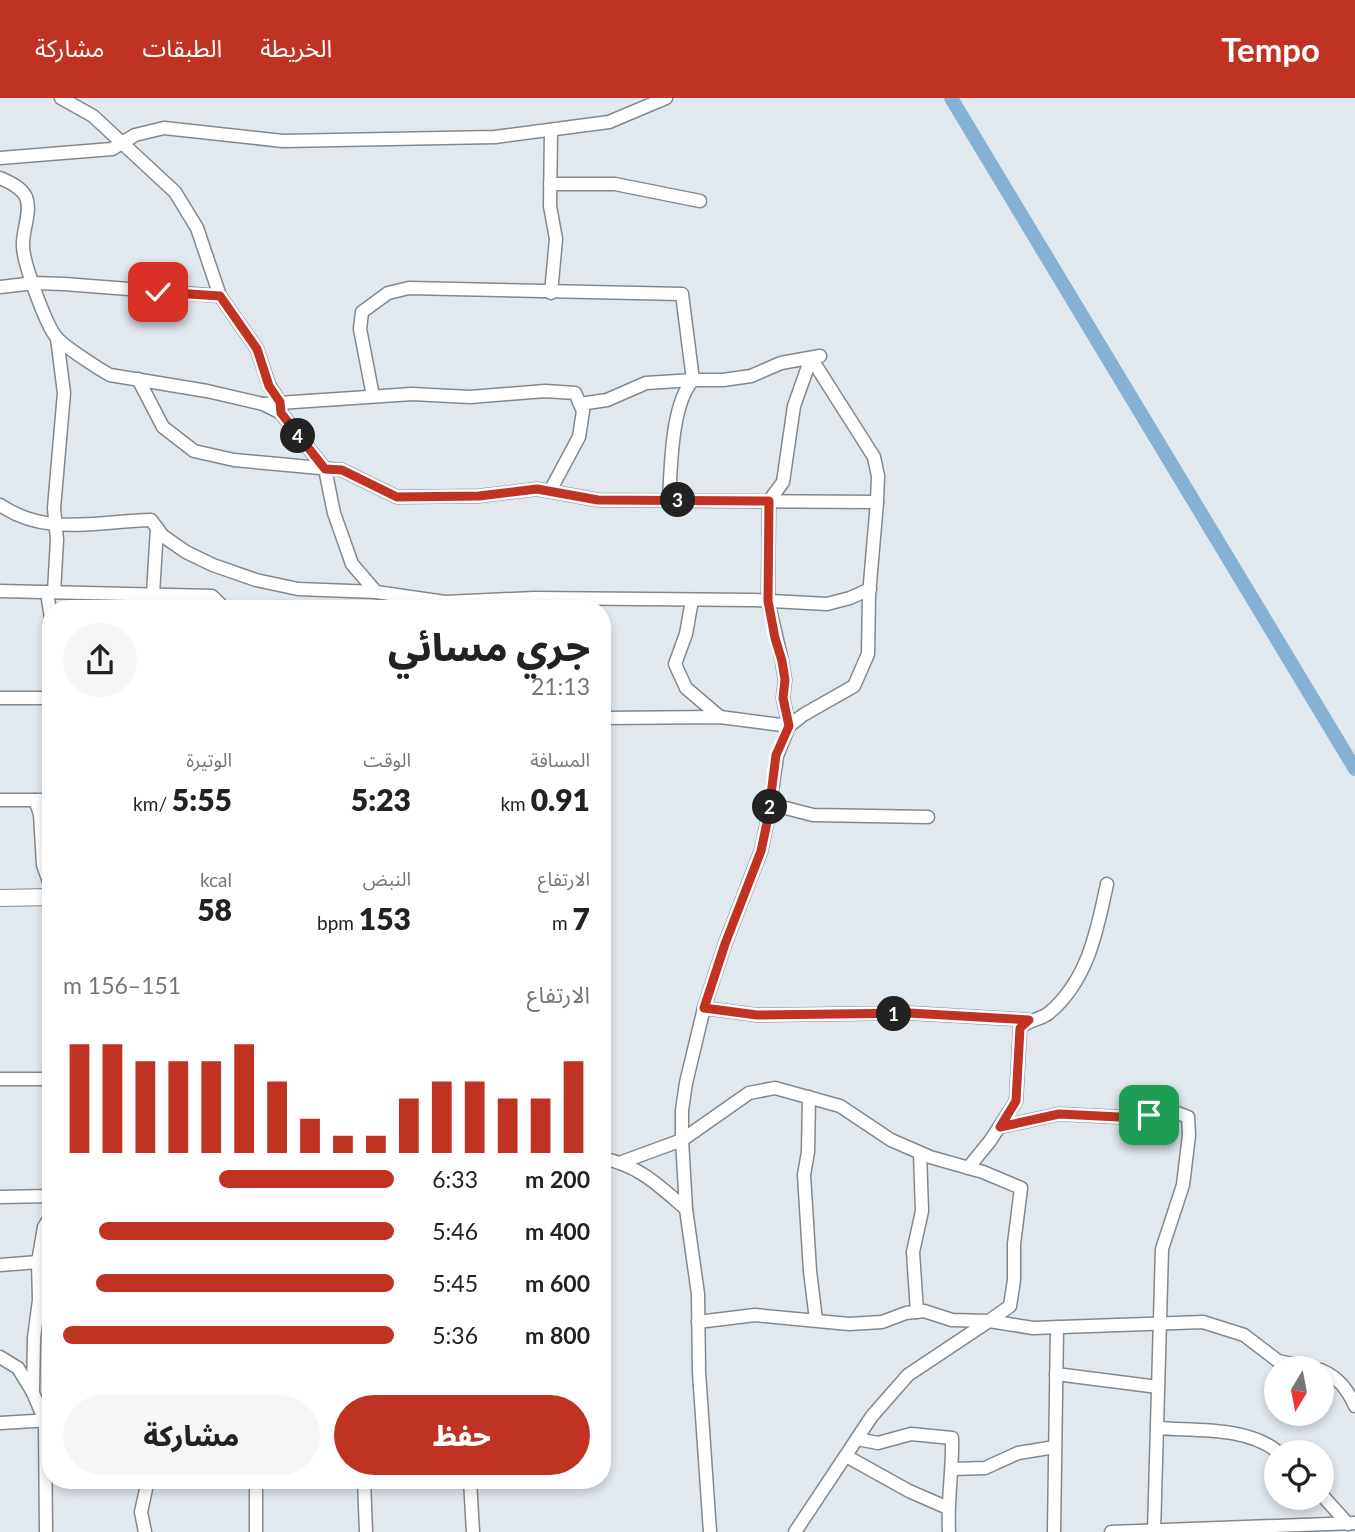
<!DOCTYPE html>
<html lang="ar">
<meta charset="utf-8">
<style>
body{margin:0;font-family:Lato,"Noto Sans Arabic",sans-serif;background:#f6f6f6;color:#222;direction:rtl;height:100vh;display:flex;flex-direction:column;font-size:26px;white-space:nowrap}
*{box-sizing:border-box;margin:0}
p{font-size:23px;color:#767676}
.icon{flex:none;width:38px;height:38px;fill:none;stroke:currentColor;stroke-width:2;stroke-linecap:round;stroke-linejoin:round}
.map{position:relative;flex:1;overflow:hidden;direction:ltr}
.drawer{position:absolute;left:42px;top:502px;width:569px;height:889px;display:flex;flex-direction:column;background:#fff;border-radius:28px;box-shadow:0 4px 10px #0003;direction:rtl}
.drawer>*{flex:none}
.needle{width:46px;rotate:190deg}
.buttons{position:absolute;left:1264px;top:1258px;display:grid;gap:14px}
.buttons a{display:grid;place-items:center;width:70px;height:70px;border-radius:50%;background:#fff;box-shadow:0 4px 10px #0003;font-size:35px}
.pin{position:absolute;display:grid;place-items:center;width:60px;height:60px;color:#fff;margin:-30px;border-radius:14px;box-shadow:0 4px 10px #0006}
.km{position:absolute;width:35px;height:35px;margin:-18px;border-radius:50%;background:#222;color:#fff;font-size:19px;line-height:35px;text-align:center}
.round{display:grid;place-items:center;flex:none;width:74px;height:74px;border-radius:37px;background:#f6f6f6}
.head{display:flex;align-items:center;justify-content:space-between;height:119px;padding:0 21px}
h1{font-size:38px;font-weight:800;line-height:52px}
.metrics{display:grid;grid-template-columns:repeat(3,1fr);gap:10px;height:119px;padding:7px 21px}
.metrics div{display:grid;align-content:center}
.metrics b{font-size:30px;font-weight:800}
.metrics small{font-size:19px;font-weight:400}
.metrics p{font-size:19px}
.chart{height:196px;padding:14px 21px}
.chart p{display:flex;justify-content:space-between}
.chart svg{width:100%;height:126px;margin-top:7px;stroke:#c03322;stroke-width:6}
.primary-button{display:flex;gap:14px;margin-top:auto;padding:14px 21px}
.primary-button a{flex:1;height:80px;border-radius:42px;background:#c03322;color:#fff;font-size:28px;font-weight:800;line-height:80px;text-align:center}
.primary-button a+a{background:#f6f6f6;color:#222}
ul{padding:0 21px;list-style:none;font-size:23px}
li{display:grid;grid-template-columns:112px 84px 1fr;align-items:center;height:52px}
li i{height:18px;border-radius:9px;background:#c03322}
header{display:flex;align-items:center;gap:42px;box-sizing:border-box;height:98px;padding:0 35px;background:#c03322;color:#fff}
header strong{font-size:33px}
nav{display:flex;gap:38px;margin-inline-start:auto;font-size:24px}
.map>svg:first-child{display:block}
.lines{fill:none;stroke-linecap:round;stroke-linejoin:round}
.canal{stroke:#85b2d3;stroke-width:14}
.minor-casing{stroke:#82898e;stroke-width:15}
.tertiary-casing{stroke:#82898e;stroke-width:18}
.minor{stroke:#fff;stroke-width:12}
.tertiary{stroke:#fff;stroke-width:16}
.route-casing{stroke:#fff;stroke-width:14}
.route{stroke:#c03322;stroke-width:9}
</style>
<header>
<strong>Tempo</strong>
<nav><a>الخريطة</a><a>الطبقات</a><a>مشاركة</a></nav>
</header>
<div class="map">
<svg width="1355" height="1434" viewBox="0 0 1355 1434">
<rect width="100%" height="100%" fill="#e1e8ee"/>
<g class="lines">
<path class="canal" d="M 951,0 L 1355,671"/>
<defs>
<g id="minor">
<path d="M 61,0 L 93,18 L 175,94 L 197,130 L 220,198 L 257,251 L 269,287 L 280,304 L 280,311"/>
<path d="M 551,32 L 550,108 L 556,141 L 551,195"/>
<path d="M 0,60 L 112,51 L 135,37 L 164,30 L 283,43 L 495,39 L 609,24 L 666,0"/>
<path d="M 0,80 C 9,84 21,89 26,99 C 32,113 22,133 23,148 C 23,164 46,228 57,240 C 65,249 99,271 110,277 L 207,293 L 263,306 L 281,315 L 325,371 L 334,415 L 352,466 L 376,494"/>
<path d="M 550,86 L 615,86 L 700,103"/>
<path d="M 0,189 L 34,185 L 64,186 L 220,198"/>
<path d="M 138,281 L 163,329 L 194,353 L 234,362 L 342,372 L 397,399 L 479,398 L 537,391 L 598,402 L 877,404"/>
<path d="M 373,298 L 360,231 L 362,214 L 388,195 L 409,190 L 682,196 L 693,282 L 646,285 L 607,302 L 580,306"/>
<path d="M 264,306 L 412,296 L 470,299 L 545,293 L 575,295 L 583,313 L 579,339 L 550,393"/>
<path d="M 669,401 C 671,370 671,306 693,282 L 723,282 L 751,278 L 781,265 L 820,258"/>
<path d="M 0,407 C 47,439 98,423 151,422 L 163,438 L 186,454 L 213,467 L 256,482 L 298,491 L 376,494 L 445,504 L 534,500 L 753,502 L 827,506 L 850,500 L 870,491"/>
<path d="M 0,493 L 212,498 L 225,511"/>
<path d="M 47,494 L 51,520"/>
<path d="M 54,494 L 57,442 L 54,410 L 64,295 L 57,240"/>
<path d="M 153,496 L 157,430"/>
<path d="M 692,502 L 686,536 L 675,566 L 686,590 L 720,619"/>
<path d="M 0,600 L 51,600"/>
<path d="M 602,620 L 720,619 L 789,628"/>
<path d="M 0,702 L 51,702"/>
<path d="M 35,702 L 40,716 L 43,767 L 51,789"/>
<path d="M 770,706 L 813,717 L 928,719"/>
<path d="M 704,910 L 757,917 L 909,915 L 1029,922"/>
<path d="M 0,981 L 51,981"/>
<path d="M 809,999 L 808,1054 L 804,1077 L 810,1173 L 816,1222"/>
<path d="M 1000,1029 L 1059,1016 L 1119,1019 L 1175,1014 L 1188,1019 L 1189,1037 L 1183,1087 L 1162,1151 L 1154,1434"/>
<path d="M 602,1060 C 640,1068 658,1087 686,1111"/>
<path d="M 622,1064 L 682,1042 L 749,995 L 775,990 L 840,1008 L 891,1042 L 930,1059 L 983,1074 L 1021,1090 L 1014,1146 L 1014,1182 L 1010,1208 L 989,1223 L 952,1222 L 924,1213 L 906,1215 L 882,1224 L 849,1226 L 755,1217 L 698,1224"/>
<path d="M 968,1070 L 990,1043 L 1016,1003 L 1020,930 C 1030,921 1040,922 1049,915 C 1088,882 1097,833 1107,786"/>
<path d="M 0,1099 L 51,1098"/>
<path d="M 0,1167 L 38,1164 L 51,1167"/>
<path d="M 917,1214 L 913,1154 L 922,1113 L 920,1055"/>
<path d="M 0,1259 L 18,1270 L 32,1293"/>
<path d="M 1321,1272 C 1339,1280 1347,1291 1355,1308"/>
<path d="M 1056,1276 L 1158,1289"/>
<path d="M 0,1325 L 51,1322"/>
<path d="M 1157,1330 C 1195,1333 1247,1328 1278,1354"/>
<path d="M 857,1341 L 878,1345 L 911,1336 L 952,1340 C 953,1372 947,1402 949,1434"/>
<path d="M 846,1358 L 909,1393 L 948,1410"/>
<path d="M 953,1371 L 985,1370 L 1018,1355 L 1055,1349"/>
<path d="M 364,1382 L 366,1434"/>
<path d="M 470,1382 L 473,1434"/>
<path d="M 1321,1396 L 1348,1426"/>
<path d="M 46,1434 L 45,1323 L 33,1295 L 34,1240 L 39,1202 L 38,1164 L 44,1129 L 51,1118"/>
<path d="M 145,1434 L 141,1414 L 148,1382"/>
<path d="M 256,1434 L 256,1382"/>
<path d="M 710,1434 L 699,1274 L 698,1196 L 686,1111 L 682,1042 L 682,1012 L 686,985 L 704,910 L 725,846 L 761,753 L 768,720 L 777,658 L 789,628 L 803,617 L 854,588 L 868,556 L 869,497 L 877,404 L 878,378 L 874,359 L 811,260 L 794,308 L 783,384 L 769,403 L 768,503 L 782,563 L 785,582 L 783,600 L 789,628"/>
<path d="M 795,1434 L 872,1318 L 908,1277 L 989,1223 L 1033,1230 L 1203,1224 L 1244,1237 L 1278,1263 L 1313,1270"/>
<path d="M 1054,1434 L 1057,1229"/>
<path d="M 1111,1434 L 1355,1425"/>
</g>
<path id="tertiary" d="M 0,800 L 51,799"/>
</defs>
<use href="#minor" class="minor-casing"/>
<use href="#tertiary" class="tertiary-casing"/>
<use href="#minor" class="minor"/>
<use href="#tertiary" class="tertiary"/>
</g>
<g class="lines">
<defs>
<path id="route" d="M 158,194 L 220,198 L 257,251 L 269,288 L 280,304 L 281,315 L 325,371 L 342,372 L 397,399 L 479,398 L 537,391 L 598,402 L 769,403 L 768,503 L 775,540 L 782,563 L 785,582 L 783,600 L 789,628 L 776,657 L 768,720 L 761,753 L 725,846 L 704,910 L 757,917 L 909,915 L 1029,922 L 1020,930 L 1016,1003 L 1000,1029 L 1059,1016 L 1119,1019 L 1149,1017"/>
</defs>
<use href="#route" class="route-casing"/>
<use href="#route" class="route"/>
</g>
</svg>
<div class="buttons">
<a><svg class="needle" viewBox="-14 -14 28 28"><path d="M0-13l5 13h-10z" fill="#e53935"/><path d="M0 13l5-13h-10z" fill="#767676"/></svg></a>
<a><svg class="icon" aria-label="locate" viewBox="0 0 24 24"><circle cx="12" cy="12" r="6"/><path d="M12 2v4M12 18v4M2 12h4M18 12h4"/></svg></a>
</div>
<div class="pin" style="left:1149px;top:1017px;background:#1e9e55"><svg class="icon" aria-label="arrive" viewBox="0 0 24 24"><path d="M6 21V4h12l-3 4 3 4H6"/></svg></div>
<div class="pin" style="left:158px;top:194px;background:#d93025"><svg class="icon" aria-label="check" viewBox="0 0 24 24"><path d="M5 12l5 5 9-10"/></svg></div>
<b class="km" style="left:894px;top:916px">1</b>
<b class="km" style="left:770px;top:709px">2</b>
<b class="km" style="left:678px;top:402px">3</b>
<b class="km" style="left:298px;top:338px">4</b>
<section class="drawer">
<div class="head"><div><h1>جري مسائي</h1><p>21:13</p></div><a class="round"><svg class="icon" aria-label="share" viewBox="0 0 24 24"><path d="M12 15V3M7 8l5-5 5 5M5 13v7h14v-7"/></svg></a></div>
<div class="metrics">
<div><p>المسافة</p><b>0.91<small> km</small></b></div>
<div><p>الوقت</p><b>5:23</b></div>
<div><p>الوتيرة</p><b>5:55<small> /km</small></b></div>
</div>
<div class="metrics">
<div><p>الارتفاع</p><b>7<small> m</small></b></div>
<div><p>النبض</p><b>153<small> bpm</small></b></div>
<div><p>kcal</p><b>58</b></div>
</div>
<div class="chart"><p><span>الارتفاع</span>151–156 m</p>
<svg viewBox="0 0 160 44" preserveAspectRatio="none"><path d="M5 44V6M15 44V6M25 44V12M35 44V12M45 44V12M55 44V6M65 44V19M75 44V32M85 44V38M95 44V38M105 44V25M115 44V19M125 44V19M135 44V25M145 44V25M155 44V12"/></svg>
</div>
<ul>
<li><b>200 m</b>6:33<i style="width:53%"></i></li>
<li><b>400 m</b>5:46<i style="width:89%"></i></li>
<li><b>600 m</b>5:45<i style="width:90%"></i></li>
<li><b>800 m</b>5:36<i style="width:100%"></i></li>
</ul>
<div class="primary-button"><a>حفظ</a><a>مشاركة</a></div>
</section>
</div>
